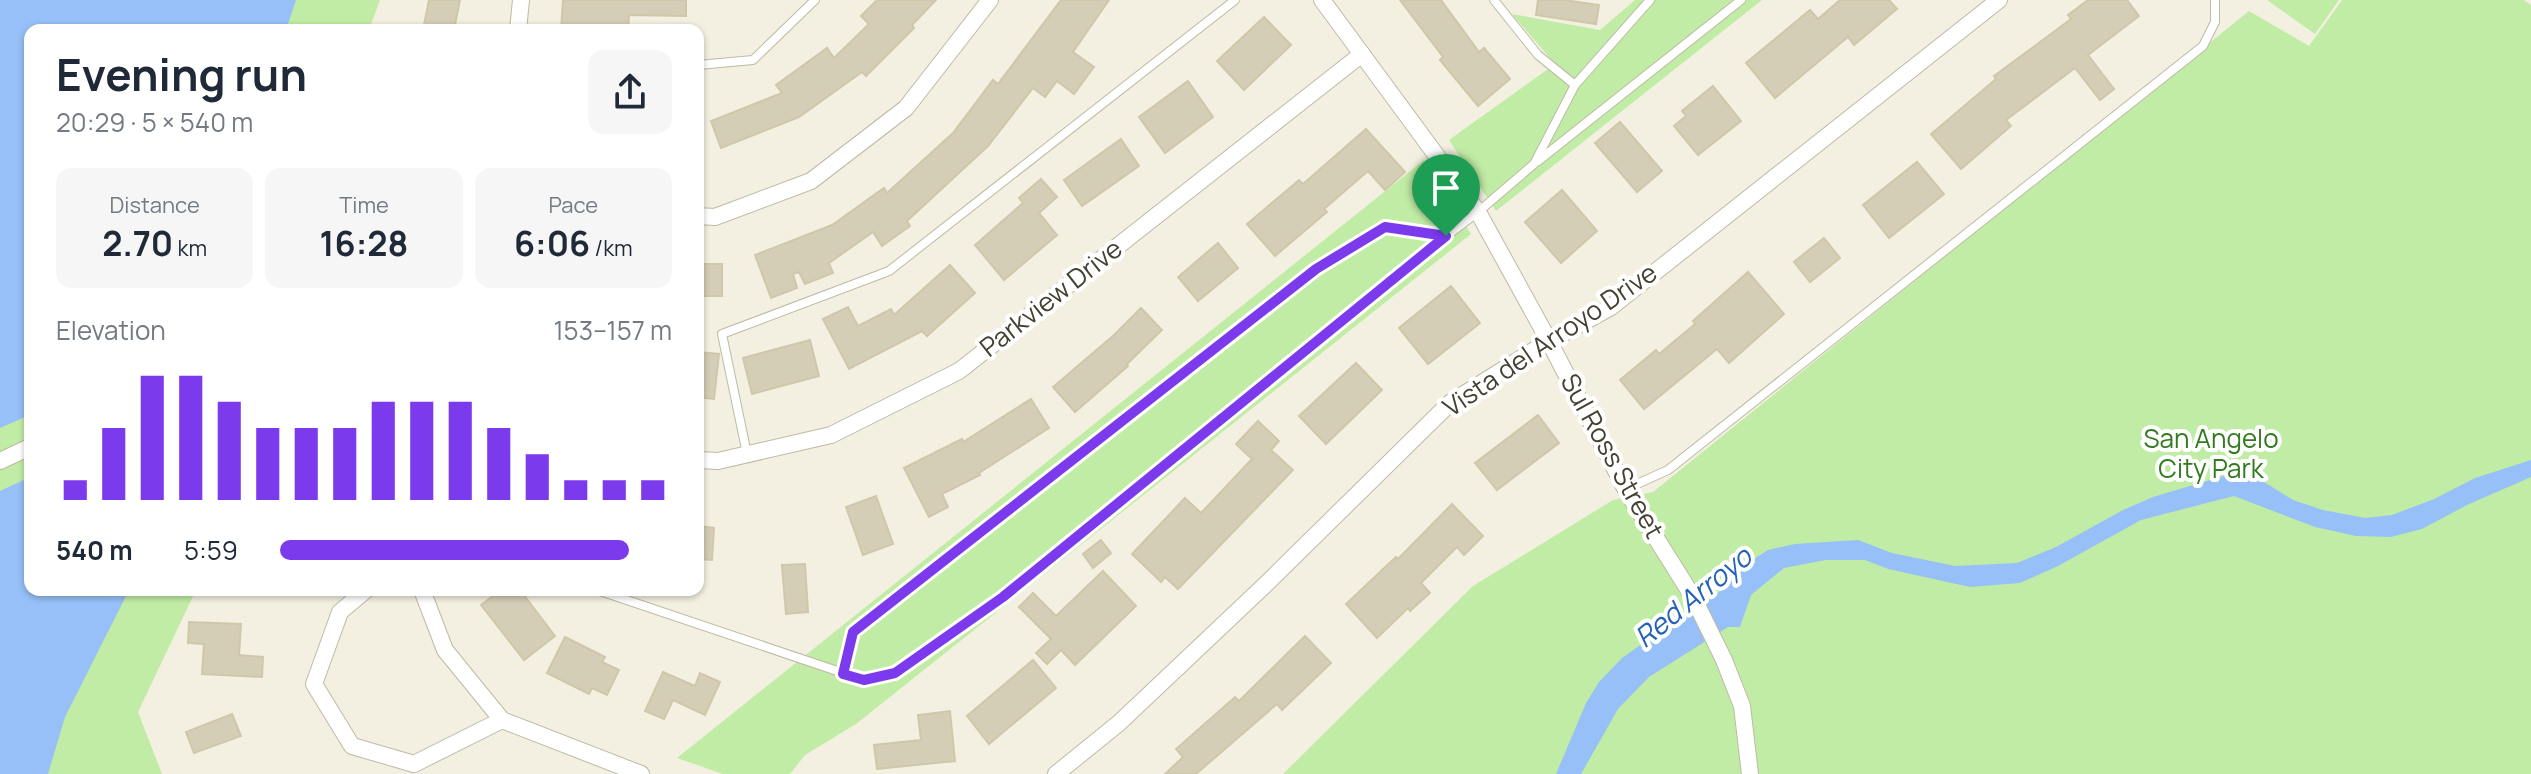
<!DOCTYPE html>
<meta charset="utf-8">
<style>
body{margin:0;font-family:Manrope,sans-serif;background:#f6f6f7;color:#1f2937;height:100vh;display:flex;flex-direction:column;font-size:30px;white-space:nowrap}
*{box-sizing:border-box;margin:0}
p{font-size:26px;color:#747a83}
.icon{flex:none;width:44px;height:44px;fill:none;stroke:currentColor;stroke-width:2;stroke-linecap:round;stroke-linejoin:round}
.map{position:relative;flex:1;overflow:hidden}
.side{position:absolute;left:24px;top:24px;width:680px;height:572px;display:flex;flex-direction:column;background:#fff;border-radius:16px;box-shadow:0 2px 6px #0004}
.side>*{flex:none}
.pin{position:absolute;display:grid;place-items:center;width:68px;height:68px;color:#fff;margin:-82px -34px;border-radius:50% 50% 50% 0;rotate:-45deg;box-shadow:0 0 8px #0007}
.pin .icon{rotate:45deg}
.round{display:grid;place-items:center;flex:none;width:84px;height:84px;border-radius:16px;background:#f6f6f7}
.summary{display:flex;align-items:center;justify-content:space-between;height:136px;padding:0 32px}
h1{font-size:44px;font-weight:700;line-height:60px}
.metrics{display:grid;grid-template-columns:repeat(3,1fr);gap:12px;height:136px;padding:8px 32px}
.metrics div{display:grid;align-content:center;border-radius:16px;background:#f6f6f7;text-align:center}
.metrics b{font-size:34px;font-weight:700}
.metrics small{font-size:22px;font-weight:400}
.metrics p{font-size:22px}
.chart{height:224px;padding:16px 32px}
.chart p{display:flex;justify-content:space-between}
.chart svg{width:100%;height:144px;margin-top:8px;stroke:#7c3aed;stroke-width:6}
ul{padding:0 32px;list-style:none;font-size:26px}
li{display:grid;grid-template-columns:128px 96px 1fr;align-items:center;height:60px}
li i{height:20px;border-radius:10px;background:#7c3aed}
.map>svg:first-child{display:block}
.green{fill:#c1eca5}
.water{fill:#96c0f7}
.building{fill:#d4ceb6;stroke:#d0c7a9;stroke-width:2}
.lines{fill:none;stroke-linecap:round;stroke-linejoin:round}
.lane-casing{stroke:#bebaa4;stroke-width:10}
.street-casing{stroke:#bebaa4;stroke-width:18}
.lane{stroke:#fff;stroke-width:8}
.street{stroke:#fff;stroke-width:16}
.route-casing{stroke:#fff;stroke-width:16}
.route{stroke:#7c3aed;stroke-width:10}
.labels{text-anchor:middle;stroke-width:8;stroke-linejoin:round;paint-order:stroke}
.street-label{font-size:26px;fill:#444032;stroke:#fff}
.park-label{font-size:26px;fill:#347a21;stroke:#fff}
.water-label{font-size:28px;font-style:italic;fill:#2261b9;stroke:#fff}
</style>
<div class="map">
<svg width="2531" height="774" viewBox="0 0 2531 774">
<rect width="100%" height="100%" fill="#f3f0e1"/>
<g class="green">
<path d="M 0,0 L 380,0 L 369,30 L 30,30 L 30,590 L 196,590 L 138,712 L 162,774 L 0,774 Z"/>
<path d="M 1635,0 L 1762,0 L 1496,211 L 1449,140 L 1555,64 L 1512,14 L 1600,30 Z"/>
<path d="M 2267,0 L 2339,0 L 2315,34 Z"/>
<path d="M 2342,0 L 2524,0 L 2531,5 L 2531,774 L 1283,774 L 1473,586 L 1613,500 L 1653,492 L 2249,11 L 2309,46 Z"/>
<path d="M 1424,160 L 1471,234 L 856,724 L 805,755 L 790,774 L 723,774 L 677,758 Z"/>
</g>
<g class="water">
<path d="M 0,0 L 296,0 L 286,30 L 30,30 L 30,415 L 0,428 Z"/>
<path d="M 2531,460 L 2531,477 L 2467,505 L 2422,529 L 2391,537 L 2356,536 L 2315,527 L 2234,496 L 2141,520 L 2058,566 L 2020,583 L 1970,587 L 1888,569 L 1865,560 L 1826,560 L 1784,568 L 1751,595 L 1740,627 L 1728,627 L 1649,677 L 1618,709 L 1581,774 L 1556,774 L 1586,703 L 1599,682 L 1622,658 L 1670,624 L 1714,597 L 1754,559 L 1768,550 L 1795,544 L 1858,540 L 1892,553 L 1955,566 L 2017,563 L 2056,547 L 2123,510 L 2153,497 L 2234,473 L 2261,480 L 2293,500 L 2323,510 L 2365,518 L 2392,515 L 2434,499 L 2475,478 Z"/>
<path d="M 30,477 L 30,590 L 129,590 L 65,717 L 48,774 L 0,774 L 0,491 Z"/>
</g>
<g class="building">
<path d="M 429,0 L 460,0 L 454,30 L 423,30 Z"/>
<path d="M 563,0 L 686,0 L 686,16 L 629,15 L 628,30 L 561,30 Z"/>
<path d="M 877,0 L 936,0 L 912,25 L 914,28 L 866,76 L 862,72 L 799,117 L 721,148 L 711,121 L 782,93 L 776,85 L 827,48 L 834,58 L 869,24 L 861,16 Z"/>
<path d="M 1061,0 L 1109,0 L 1073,52 L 1094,67 L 1074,94 L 1057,81 L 1045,97 L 1033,88 L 988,146 L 907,221 L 910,226 L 882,246 L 873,232 L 829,263 L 833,273 L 805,284 L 799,272 L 793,274 L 797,288 L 771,298 L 755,255 L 832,225 L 884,188 L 887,193 L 953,133 L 993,80 L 998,84 Z"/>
<path d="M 1400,0 L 1441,0 L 1479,52 L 1484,48 L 1510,79 L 1478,106 L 1440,60 L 1443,57 Z"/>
<path d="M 1538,0 L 1564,0 L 1599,5 L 1596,24 L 1536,15 Z"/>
<path d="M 1840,0 L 1889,0 L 1897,9 L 1854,45 L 1848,37 L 1775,98 L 1746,63 L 1810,10 L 1818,19 Z"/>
<path d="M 2088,0 L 2127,0 L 2139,16 L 2088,55 L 2114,89 L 2100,100 L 2075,68 L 2006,120 L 2011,126 L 1961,169 L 1931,134 L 1996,79 L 1994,76 L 2071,19 L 2068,15 Z"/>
<path d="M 1264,17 L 1291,45 L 1244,90 L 1217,61 Z"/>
<path d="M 1188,81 L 1213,117 L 1165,153 L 1139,117 Z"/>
<path d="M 1713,86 L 1741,121 L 1698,155 L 1674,126 L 1686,116 L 1682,111 Z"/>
<path d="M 1620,122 L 1662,171 L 1637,192 L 1595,143 Z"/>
<path d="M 1366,129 L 1405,172 L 1385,190 L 1368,171 L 1324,209 L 1327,212 L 1275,256 L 1247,224 L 1299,180 L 1303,184 Z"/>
<path d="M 1121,139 L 1139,166 L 1082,206 L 1064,180 Z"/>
<path d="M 1917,162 L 1944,194 L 1889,238 L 1863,205 Z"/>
<path d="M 1041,179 L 1057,197 L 1039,213 L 1057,235 L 1004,280 L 975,245 L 1023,203 L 1019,198 Z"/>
<path d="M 1562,190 L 1597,231 L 1561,263 L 1525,222 Z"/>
<path d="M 1824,238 L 1840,258 L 1810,282 L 1794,262 Z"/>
<path d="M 1218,243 L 1238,268 L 1198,301 L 1178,277 Z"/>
<rect x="698" y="264" width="24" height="32"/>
<path d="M 950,265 L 975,293 L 927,336 L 922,331 L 849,369 L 823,319 L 848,307 L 858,326 L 891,309 L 894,315 Z"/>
<path d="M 1748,272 L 1784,314 L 1729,363 L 1717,349 L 1644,409 L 1620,380 L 1656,350 L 1659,354 L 1695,324 L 1693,321 Z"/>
<path d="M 1451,286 L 1480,323 L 1428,364 L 1399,328 Z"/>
<path d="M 1141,308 L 1162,330 L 1127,364 L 1128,366 L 1075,412 L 1053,387 L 1114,335 Z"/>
<path d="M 810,340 L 819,376 L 752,394 L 743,358 Z"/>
<path d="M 698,352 L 719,354 L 714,399 L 698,397 Z"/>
<path d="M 1356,363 L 1382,390 L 1326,444 L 1299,416 Z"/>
<path d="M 1031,399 L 1049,428 L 979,473 L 980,475 L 942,494 L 948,507 L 929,517 L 904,468 L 962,439 L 963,442 Z"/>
<path d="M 1538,415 L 1559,443 L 1497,490 L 1475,463 Z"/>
<path d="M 1258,421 L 1279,441 L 1271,450 L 1293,470 L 1178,589 L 1165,577 L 1161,582 L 1132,554 L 1185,498 L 1201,513 L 1252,459 L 1236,444 Z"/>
<path d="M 876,496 L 893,544 L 863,555 L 846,507 Z"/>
<path d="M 1452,504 L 1483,536 L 1464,555 L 1457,547 L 1421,583 L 1430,593 L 1410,611 L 1408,608 L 1377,638 L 1346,604 L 1396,557 L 1398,559 Z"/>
<path d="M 698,526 L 714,528 L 712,560 L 698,559 Z"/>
<path d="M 1101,540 L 1111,553 L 1093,568 L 1083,554 Z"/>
<path d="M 805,564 L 808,612 L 786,614 L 782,565 Z"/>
<path d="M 1103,571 L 1136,606 L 1075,665 L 1061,650 L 1047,664 L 1036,653 L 1051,639 L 1019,607 L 1033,593 L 1056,616 Z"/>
<path d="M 501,590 L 520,590 L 555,636 L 524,660 L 481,605 Z"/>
<path d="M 189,622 L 241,624 L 239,655 L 263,657 L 262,677 L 202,674 L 204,644 L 188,643 Z"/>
<path d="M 1305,636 L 1331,663 L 1282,710 L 1277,704 L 1196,774 L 1165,774 L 1183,757 L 1176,749 L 1235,697 L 1239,701 Z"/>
<path d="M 565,637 L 605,657 L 602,662 L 619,670 L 607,695 L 592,688 L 589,694 L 547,673 Z"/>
<path d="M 1033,660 L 1056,688 L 989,744 L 967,716 Z"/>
<path d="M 663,672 L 695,686 L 700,673 L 720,682 L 705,715 L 673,700 L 664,719 L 645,711 Z"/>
<path d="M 950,711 L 955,761 L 877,769 L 874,745 L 921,740 L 918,715 Z"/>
<path d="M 232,714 L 241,736 L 194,753 L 186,732 Z"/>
</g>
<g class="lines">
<defs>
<g id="lane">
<path d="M 1494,0 L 1538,55 L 1575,85"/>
<path d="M 698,65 L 753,60 L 815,0"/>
<path d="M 1538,161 L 1741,0"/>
<path d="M 747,454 L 722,334 L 889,271 L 1235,0"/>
<path d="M 1626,489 L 1668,470 L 2203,46 L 2215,22 L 2215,0"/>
<path d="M 597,590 L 864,680 L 895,673 L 1003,597 L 1446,236"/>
<path d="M 843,674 L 853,632 L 1316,269 L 1385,227 L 1446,236 L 1478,212 L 1534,164 L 1575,85 L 1650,0"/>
</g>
<g id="street">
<path d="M 1322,0 L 1478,212 L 1549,341 L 1626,490 L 1693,597 L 1724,660 L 1742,706 L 1750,774"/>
<path d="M 518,30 L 521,0"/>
<path d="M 698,216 L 715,217 L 811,181 L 906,108 L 990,0"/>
<path d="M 698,460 L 718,461 L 831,435 L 959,371 L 1362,54"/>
<path d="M 0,461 L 30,447"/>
<path d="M 366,590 L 340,612 L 314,684 L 352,746 L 414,764 L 502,720"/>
<path d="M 422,590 L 445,650 L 502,720 L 641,774"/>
<path d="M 1056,774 L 1119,723 L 1265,585 L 1450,403 L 1549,341 L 1611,307 L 1999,0"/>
</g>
</defs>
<use href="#lane" class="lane-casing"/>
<use href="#street" class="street-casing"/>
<use href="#lane" class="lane"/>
<use href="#street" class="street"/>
</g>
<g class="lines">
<defs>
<path id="route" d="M 1385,227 L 1446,236 L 1003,597 L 895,673 L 864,680 L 843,674 L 853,632 L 1316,269 Z"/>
</defs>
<use href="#route" class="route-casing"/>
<use href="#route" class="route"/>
</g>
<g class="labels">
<g class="street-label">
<text transform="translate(1051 298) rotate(-38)" y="9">Parkview Drive</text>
<text transform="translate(1550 340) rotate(-34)" y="9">Vista del Arroyo Drive</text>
<text transform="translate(1612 456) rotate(61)" y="9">Sul Ross Street</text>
</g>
<g class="park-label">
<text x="2211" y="448">San Angelo<tspan x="2211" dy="30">City Park</tspan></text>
</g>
<g class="water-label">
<text transform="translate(1693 597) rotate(-39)" y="10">Red Arroyo</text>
</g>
</g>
</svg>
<div class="pin" style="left:1446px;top:236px;background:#1e9e55"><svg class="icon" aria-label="arrive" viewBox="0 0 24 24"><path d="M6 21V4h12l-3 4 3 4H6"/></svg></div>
<section class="side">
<div class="summary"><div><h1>Evening run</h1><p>20:29 · 5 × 540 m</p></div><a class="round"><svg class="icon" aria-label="share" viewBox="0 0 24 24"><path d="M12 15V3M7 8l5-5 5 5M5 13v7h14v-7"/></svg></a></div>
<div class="metrics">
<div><p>Distance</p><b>2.70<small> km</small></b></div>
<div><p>Time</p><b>16:28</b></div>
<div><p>Pace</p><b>6:06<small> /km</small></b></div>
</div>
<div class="chart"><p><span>Elevation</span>153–157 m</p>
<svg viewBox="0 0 160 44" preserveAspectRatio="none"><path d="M5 44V38M15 44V22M25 44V6M35 44V6M45 44V14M55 44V22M65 44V22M75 44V22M85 44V14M95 44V14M105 44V14M115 44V22M125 44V30M135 44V38M145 44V38M155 44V38"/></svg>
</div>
<ul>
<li><b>540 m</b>5:59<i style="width:89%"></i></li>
</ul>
</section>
</div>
